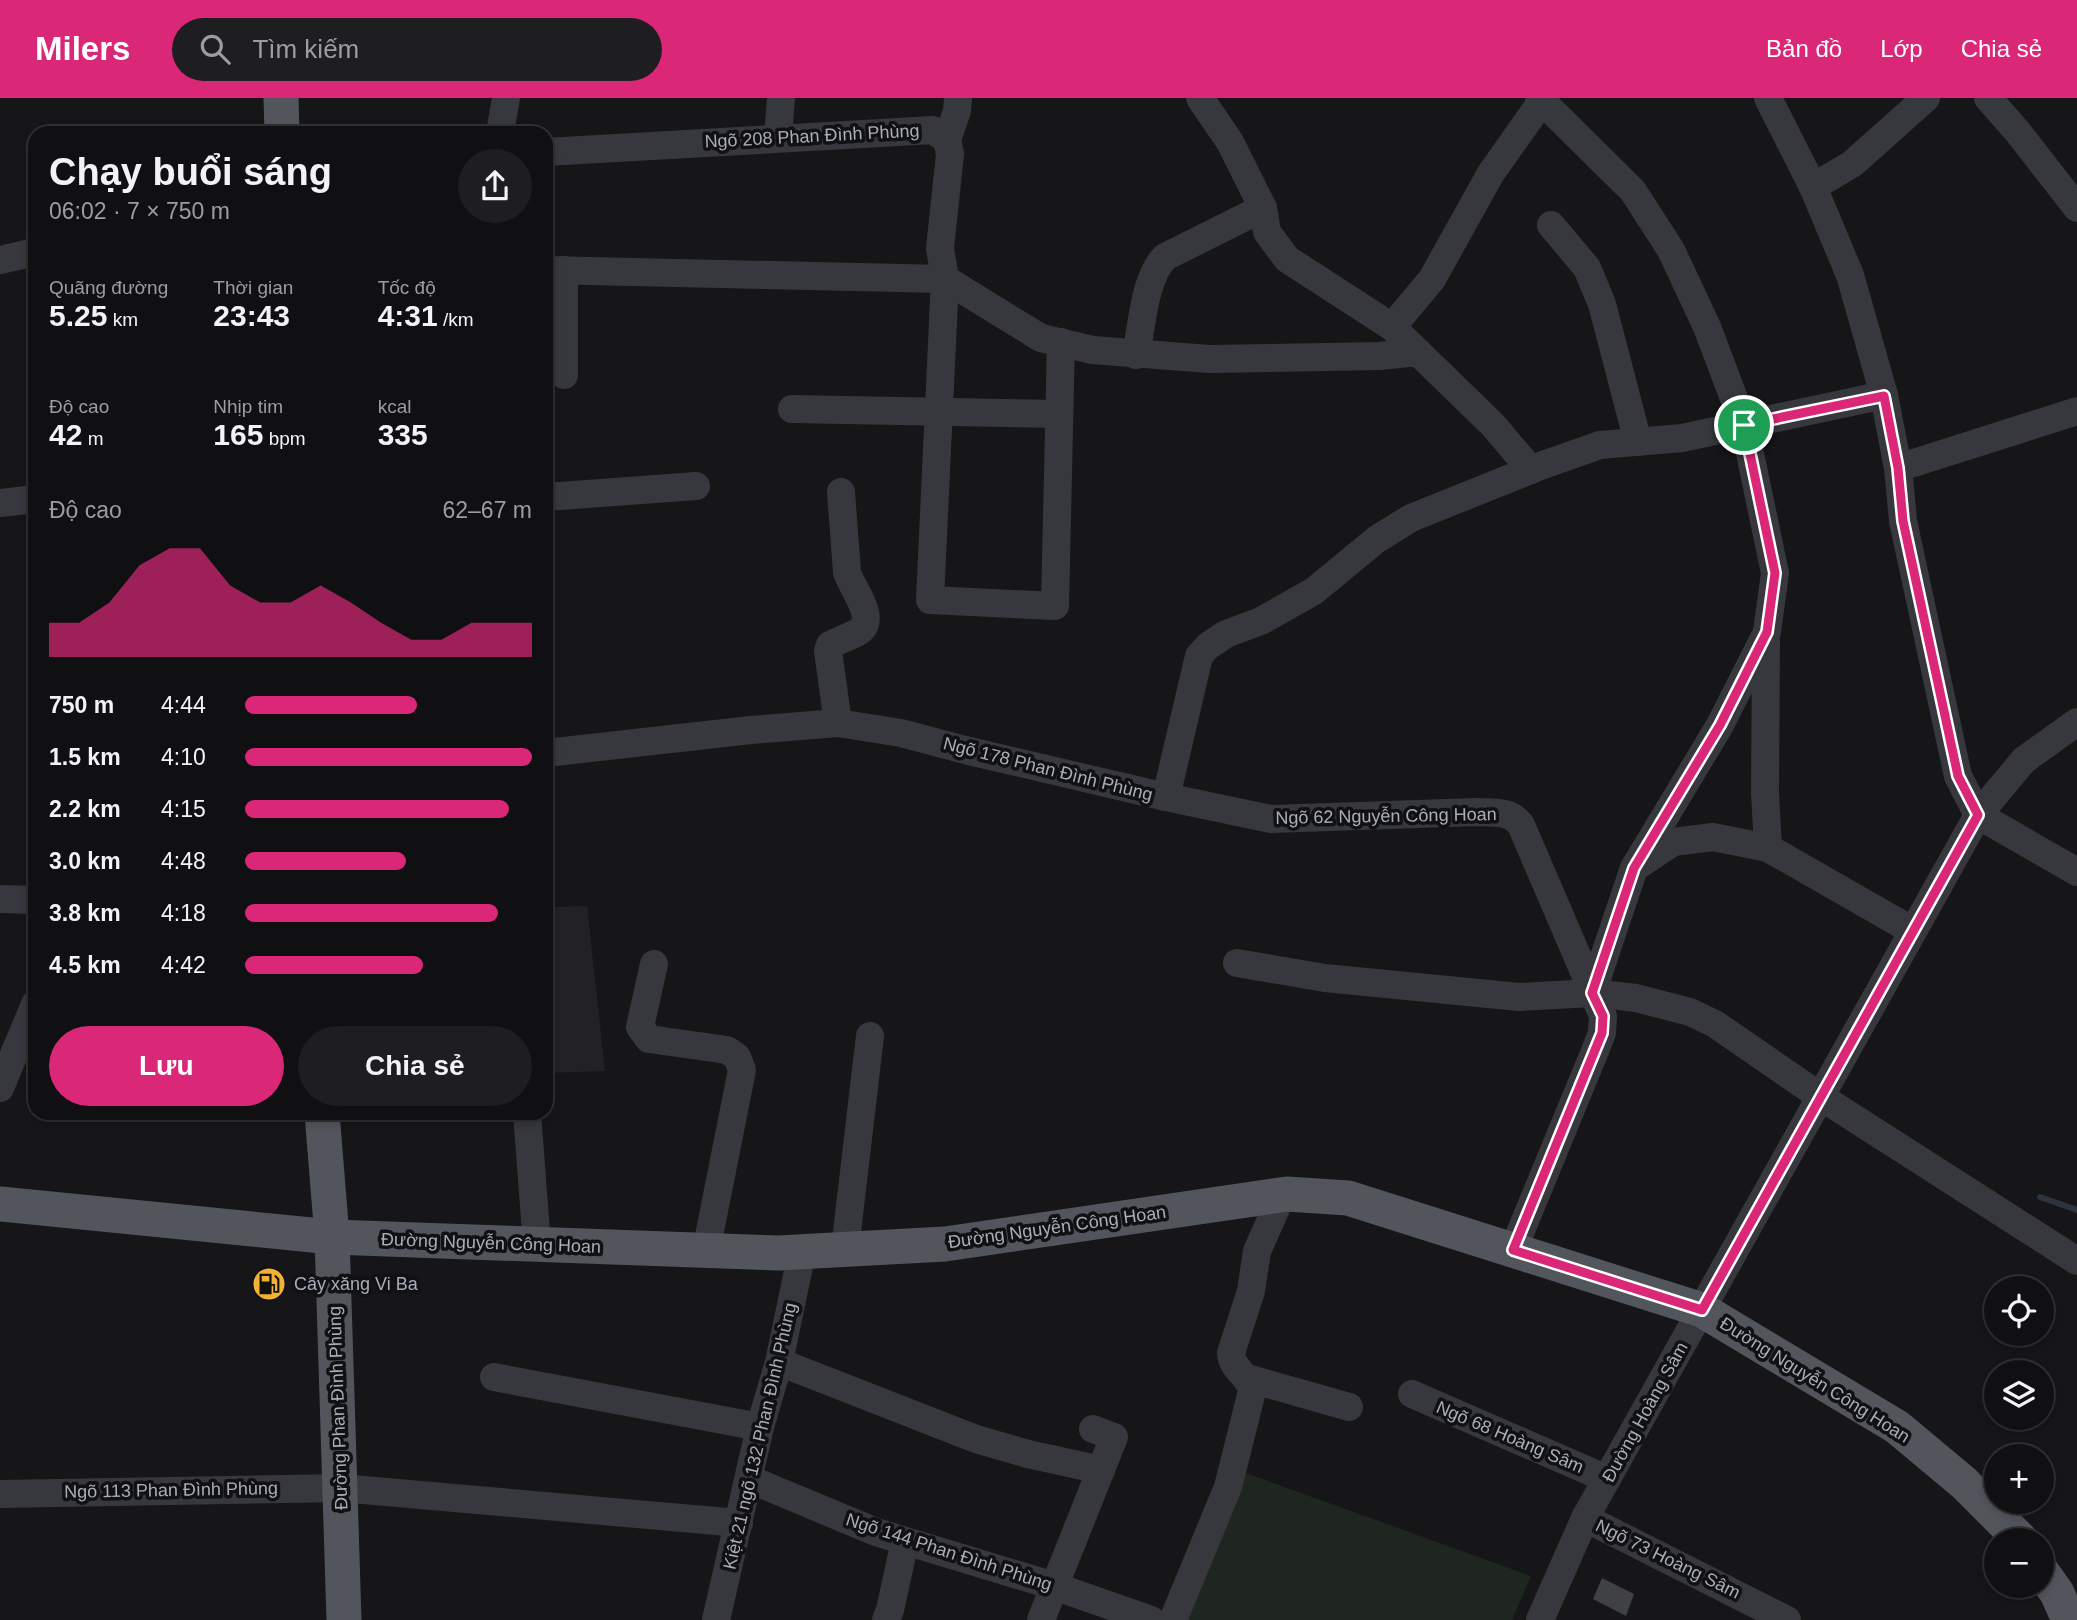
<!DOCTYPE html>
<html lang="vi">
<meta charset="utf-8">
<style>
body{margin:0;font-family:Arial,sans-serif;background:#1e1e20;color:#f1f3f6;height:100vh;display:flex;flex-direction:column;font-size:26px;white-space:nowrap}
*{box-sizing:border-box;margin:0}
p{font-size:23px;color:#9c9d9f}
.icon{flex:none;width:38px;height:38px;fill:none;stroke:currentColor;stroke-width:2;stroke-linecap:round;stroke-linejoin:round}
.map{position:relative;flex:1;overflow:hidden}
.details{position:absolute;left:28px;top:28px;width:525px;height:994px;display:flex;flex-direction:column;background:#101012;border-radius:21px;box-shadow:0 4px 10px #0003,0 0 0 2px #303032}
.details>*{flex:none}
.controls{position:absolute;left:1984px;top:1178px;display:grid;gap:14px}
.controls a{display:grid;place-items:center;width:70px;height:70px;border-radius:50%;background:#101012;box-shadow:0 4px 10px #0003,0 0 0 2px #303032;font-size:35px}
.pin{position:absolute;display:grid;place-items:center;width:60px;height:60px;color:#fff;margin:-30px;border:4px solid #fff;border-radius:50%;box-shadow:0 2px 7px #0007}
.round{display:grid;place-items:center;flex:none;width:74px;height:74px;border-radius:37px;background:#1e1e20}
.summary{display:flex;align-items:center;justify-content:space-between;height:119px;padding:0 21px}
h1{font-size:38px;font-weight:700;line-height:52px}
.metrics{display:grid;grid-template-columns:repeat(3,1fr);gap:10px;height:119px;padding:7px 21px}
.metrics div{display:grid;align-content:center}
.metrics b{font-size:30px;font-weight:700}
.metrics small{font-size:19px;font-weight:400}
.metrics p{font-size:19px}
.chart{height:196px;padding:14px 21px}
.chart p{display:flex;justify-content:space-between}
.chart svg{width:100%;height:126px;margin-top:7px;fill:#db2777;opacity:.7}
.action{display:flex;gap:14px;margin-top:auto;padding:14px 21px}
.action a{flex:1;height:80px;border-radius:42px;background:#db2777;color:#fff;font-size:28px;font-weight:700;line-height:80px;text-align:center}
.action a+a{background:#1e1e20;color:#f1f3f6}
ul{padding:0 21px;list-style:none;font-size:23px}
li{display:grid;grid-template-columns:112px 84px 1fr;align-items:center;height:52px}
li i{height:18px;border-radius:9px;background:#db2777}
header{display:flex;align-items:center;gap:42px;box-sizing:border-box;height:98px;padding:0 35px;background:#db2777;color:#fff}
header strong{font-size:33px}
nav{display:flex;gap:38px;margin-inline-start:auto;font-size:24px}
.search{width:490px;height:63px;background:#1e1e20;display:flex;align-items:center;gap:18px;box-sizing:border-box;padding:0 24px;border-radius:38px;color:#9c9d9f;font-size:26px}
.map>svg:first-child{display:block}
.built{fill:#222225}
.green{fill:#1e261f}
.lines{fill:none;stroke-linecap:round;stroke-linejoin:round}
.stream{stroke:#2c353c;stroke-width:6}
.building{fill:#404145}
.minor{stroke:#37383d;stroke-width:28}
.major{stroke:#53555c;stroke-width:35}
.route-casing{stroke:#fff;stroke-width:14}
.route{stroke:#db2777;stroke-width:9}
.labels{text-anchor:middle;stroke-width:7;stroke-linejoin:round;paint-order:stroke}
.street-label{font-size:18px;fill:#a8adb8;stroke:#111113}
.poi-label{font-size:18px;fill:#a8adb8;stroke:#111113;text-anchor:start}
</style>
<header>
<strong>Milers</strong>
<div class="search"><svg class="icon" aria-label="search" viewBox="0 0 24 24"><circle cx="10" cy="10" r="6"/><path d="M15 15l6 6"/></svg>Tìm kiếm</div>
<nav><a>Bản đồ</a><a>Lớp</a><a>Chia sẻ</a></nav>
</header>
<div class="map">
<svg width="2077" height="1522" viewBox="0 0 2077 1522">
<rect width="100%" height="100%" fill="#161618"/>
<path class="built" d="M 587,808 L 605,973 L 546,975 L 546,809 Z"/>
<path class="green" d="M 1246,1375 L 1531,1478 L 1512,1522 L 1185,1522 Z"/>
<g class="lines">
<path class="stream" d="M 2040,1099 L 2077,1112"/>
</g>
<path class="building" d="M 1602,1480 L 1634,1496 L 1626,1518 L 1593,1501 Z"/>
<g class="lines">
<g class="minor">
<path d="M 1200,0 L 1230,44 L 1263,110 L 1267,134 L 1287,161 L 1392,229 L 1493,327 L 1531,372"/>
<path d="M 1539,0 L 1633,93 L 1671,152 L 1707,229 L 1744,327 L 1775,475 L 1767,534 L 1720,627 L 1634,770"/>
<path d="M 1768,0 L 1813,89 L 1850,177 L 1884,297 L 1898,370 L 1903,423 L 1958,678 L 1978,717 L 2077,774"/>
<path d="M 1988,0 L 2017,33 L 2077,110"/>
<path d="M 500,35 L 506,0"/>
<path d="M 778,39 L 781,0"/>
<path d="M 947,42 L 957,13 L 958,0"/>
<path d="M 546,54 L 933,32 L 947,42 L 950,56 L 940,150 L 945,181 L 1041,240 L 1093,252 L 1209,261 L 1380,258 L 1418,254"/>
<path d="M 1813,89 L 1852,66 L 1926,0"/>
<path d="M 1551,127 L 1587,170 L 1602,206 L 1638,344"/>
<path d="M 0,162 L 35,154"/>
<path d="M 546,172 L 945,181 L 930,502 L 1055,508 L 1061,244"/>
<path d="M 1392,229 L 1432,181 L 1491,75 L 1542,3"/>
<path d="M 1136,257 C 1142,228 1144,180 1165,159 L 1263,110"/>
<path d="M 564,277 L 564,172"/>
<path d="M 792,311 L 1059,316"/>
<path d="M 1898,370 L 2077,313"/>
<path d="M 546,399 L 696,388"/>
<path d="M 0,405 L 35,401"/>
<path d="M 1766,543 L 1765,695 L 1768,750"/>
<path d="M 838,625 L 828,553 L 830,547 C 839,542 853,538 861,532 C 876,518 851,489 847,474 L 841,394"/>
<path d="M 546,655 L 751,632 L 838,625 L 901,635 L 969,653 L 1166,699 L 1199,558 L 1208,548 L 1226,536 L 1261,523 L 1314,493 L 1377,441 L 1411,420 L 1543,367 L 1600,347 L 1682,340 L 1884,297"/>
<path d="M 1166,699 L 1271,721 L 1476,714 C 1494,715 1510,712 1521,727 L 1603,918 L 1602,935 L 1595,953 L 1513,1152"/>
<path d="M 0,801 L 35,802"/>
<path d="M 1237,865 L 1325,880 L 1519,899 L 1592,895 L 1636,900 L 1690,914 L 1715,926 L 1821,999 L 2077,1163"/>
<path d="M 654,866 L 640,929 L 649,941 L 727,952 L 737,959 L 742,972 L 706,1153"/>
<path d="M 1592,895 L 1634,770 L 1673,744 L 1713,739 L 1768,750 L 1913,833"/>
<path d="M 0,990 L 35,906"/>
<path d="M 527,1015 L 537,1147"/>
<path d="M 845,1151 L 870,938"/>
<path d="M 779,1264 L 976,1341 L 1028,1356 L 1101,1372"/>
<path d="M 494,1279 L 760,1329"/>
<path d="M 1247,1280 L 1349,1309"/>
<path d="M 1412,1296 L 1607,1381"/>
<path d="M 749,1381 L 876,1434 L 1054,1488 L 1151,1522"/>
<path d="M 0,1396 L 341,1390 L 739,1425"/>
<path d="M 1585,1420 L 1787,1522"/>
<path d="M 716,1522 L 760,1329 L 779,1264 L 802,1154"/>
<path d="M 886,1522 L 890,1512 L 905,1443"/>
<path d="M 1041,1522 L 1114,1339 L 1093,1331"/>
<path d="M 1173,1522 L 1228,1389 L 1252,1293 C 1249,1277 1232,1272 1231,1255 L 1251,1193 L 1257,1153 L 1282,1097"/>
<path d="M 1540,1522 L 1585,1420 L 1978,717 L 2024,662 L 2077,624"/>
</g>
<g class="major">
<path d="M 281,0 L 282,35"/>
<path d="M 322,1015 L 332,1139 L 344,1522"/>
<path d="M 0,1106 L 332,1139 L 778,1155 L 945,1146 L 1287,1096 L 1348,1100 L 1702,1212 L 1897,1329 L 1964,1385 L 2021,1442"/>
<path d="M 2042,1474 L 2057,1495 L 2069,1522"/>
</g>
</g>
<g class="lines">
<defs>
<path id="route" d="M 1884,298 L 1898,370 L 1903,423 L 1958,678 L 1978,717 L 1702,1212 L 1513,1152 L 1602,935 L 1603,918 L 1592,895 L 1634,770 L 1720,627 L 1767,534 L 1775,475 L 1744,327 Z"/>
</defs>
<use href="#route" class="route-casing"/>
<use href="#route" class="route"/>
</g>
<defs>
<symbol id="fuel-disc" viewBox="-11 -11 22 22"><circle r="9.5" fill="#f2b134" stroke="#111113"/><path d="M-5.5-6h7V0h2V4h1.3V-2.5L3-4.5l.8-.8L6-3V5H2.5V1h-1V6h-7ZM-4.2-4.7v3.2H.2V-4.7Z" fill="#111"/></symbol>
</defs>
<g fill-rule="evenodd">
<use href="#fuel-disc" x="250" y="1167" width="38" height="38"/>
</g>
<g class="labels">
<g class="street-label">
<text transform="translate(812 38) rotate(-3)" y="6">Ngõ 208 Phan Đình Phùng</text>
<text transform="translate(1048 671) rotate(14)" y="6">Ngõ 178 Phan Đình Phùng</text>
<text transform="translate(1386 718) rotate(-1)" y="6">Ngõ 62 Nguyễn Công Hoan</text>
<text transform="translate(1057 1129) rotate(-8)" y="6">Đường Nguyễn Công Hoan</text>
<text transform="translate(491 1145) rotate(2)" y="6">Đường Nguyễn Công Hoan</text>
<text transform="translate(1815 1282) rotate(32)" y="6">Đường Nguyễn Công Hoan</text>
<text transform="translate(338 1310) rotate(-92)" y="6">Đường Phan Đình Phùng</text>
<text transform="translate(1645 1314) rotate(-61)" y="6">Đường Hoàng Sâm</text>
<text transform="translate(760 1338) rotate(-77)" y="6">Kiệt 21 ngõ 132 Phan Đình Phùng</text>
<text transform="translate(1510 1339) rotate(23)" y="6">Ngõ 68 Hoàng Sâm</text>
<text transform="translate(171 1392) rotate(-1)" y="6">Ngõ 113 Phan Đình Phùng</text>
<text transform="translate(949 1454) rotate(18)" y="6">Ngõ 144 Phan Đình Phùng</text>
<text transform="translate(1668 1461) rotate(26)" y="6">Ngõ 73 Hoàng Sâm</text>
</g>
<g class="poi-label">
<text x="294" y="1192">Cây xăng Vi Ba</text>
</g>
</g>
</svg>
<div class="controls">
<a><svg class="icon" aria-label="locate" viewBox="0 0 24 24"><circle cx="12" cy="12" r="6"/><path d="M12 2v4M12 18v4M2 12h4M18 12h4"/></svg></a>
<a><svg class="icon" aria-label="layers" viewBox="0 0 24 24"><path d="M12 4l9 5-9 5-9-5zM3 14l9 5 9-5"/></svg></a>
<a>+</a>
<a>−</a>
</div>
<div class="pin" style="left:1744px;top:327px;background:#1e9e55"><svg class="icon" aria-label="arrive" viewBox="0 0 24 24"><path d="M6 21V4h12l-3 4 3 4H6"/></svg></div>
<section class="details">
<div class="summary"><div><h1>Chạy buổi sáng</h1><p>06:02 · 7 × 750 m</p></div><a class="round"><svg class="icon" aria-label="share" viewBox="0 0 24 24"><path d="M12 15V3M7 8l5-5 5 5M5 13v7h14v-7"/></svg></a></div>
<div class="metrics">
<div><p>Quãng đường</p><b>5.25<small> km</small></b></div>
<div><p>Thời gian</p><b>23:43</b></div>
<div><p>Tốc độ</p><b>4:31<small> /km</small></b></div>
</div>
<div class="metrics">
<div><p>Độ cao</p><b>42<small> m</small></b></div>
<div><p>Nhịp tim</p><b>165<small> bpm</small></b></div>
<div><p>kcal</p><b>335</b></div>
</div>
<div class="chart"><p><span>Độ cao</span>62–67 m</p>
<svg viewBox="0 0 160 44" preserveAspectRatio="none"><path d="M0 44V32L10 32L20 25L30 12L40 6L50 6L60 19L70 25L80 25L90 19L100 25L110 32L120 38L130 38L140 32L150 32L160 32V44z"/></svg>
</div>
<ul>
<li><b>750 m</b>4:44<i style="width:60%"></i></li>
<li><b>1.5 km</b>4:10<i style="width:100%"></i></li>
<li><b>2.2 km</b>4:15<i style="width:92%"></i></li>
<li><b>3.0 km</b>4:48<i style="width:56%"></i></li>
<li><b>3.8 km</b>4:18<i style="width:88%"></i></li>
<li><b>4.5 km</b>4:42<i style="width:62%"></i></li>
</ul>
<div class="action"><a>Lưu</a><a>Chia sẻ</a></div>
</section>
</div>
